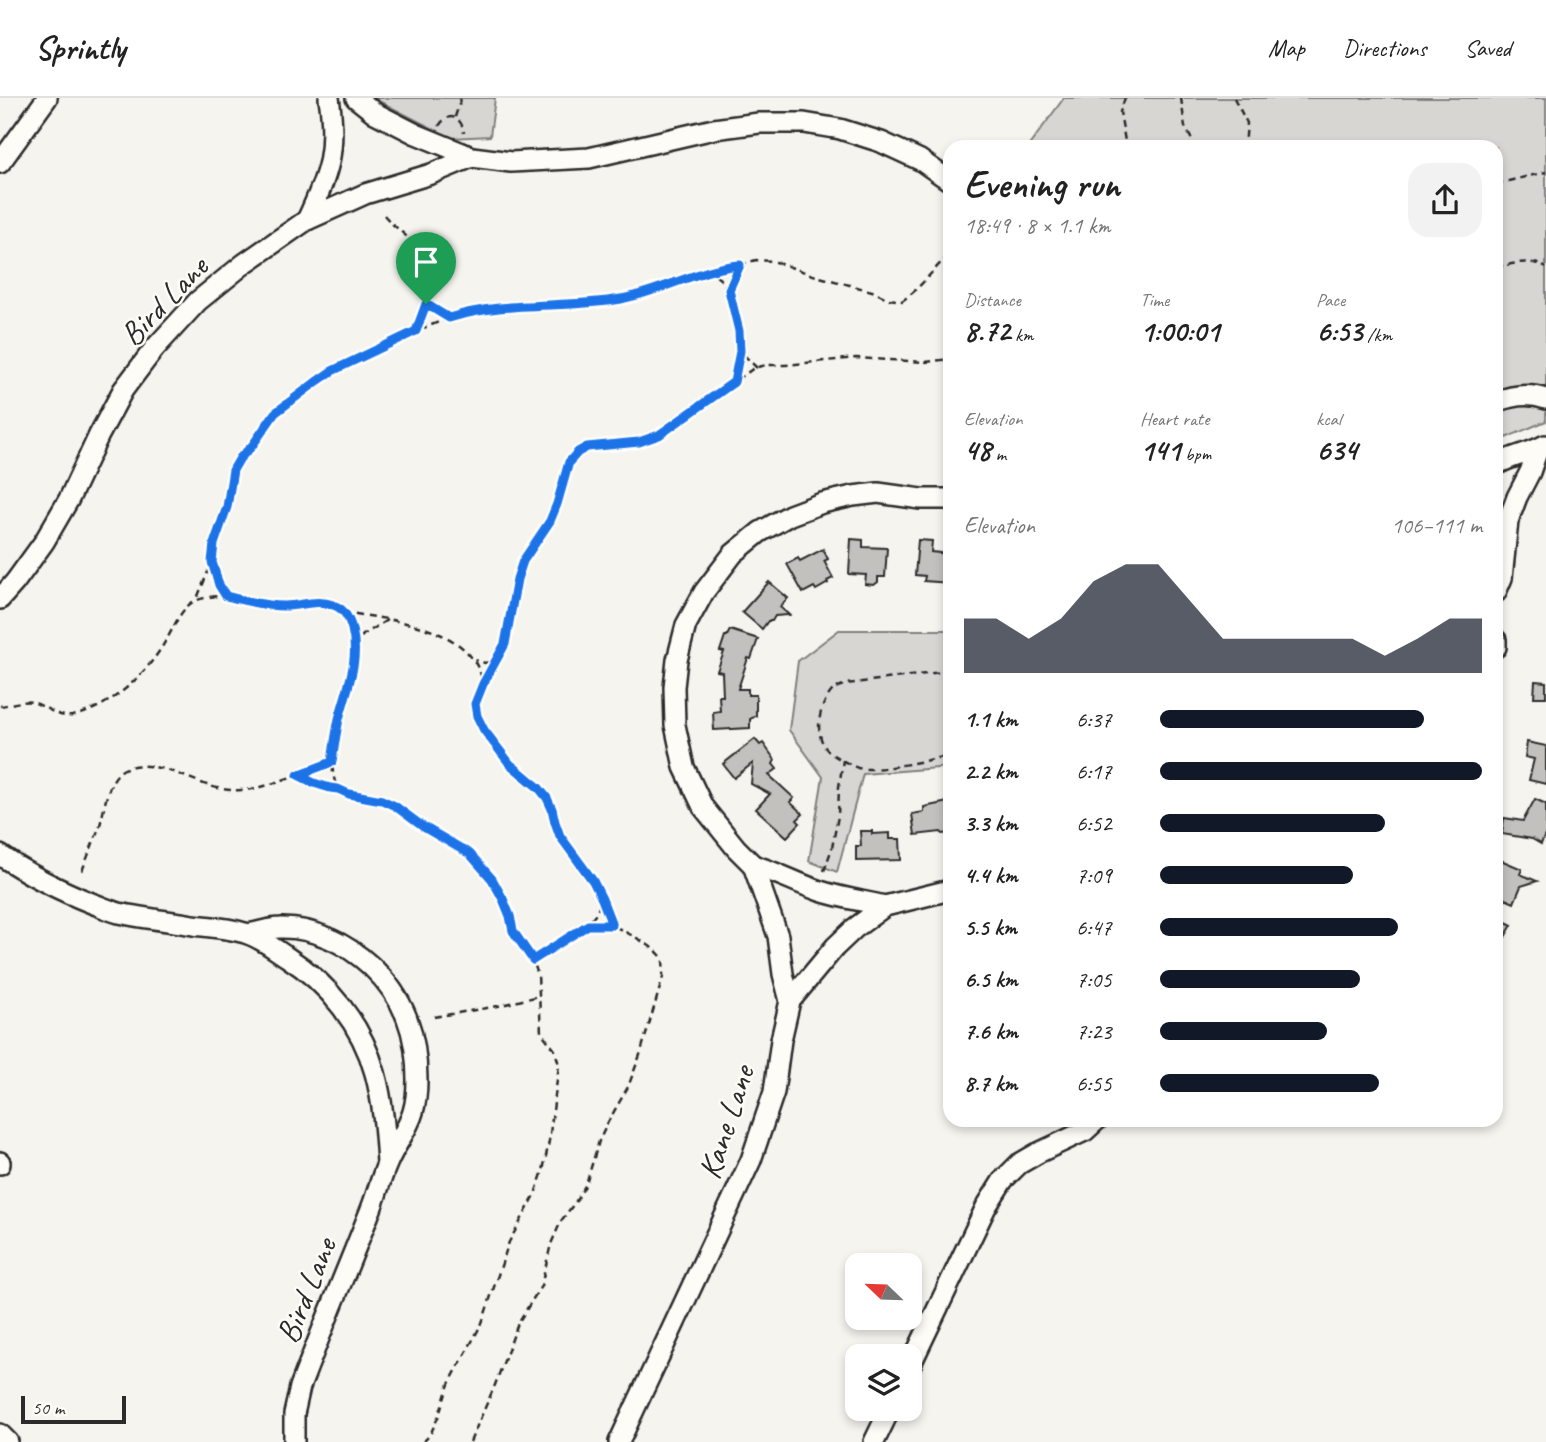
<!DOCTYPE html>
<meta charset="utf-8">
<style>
body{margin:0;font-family:Caveat,sans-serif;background:#f2f2f2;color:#222;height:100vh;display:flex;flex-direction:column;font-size:26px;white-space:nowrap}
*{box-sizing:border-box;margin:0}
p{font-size:23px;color:#767676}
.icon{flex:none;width:38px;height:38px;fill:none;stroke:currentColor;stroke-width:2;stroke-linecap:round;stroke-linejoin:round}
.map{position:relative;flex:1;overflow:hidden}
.side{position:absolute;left:943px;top:42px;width:560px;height:987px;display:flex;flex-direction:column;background:#fff;border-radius:21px;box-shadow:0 4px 10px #0003}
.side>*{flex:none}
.needle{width:46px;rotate:293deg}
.controls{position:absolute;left:845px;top:1155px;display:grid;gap:14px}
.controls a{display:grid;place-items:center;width:77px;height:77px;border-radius:14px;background:#fff;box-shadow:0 4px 10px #0003;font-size:35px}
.scale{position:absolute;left:21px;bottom:18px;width:105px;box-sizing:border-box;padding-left:7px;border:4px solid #2b2b2b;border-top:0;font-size:19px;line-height:24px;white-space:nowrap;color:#2b2b2b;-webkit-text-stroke:5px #fdfcf7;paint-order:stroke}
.pin{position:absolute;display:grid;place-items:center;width:60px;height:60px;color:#fff;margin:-72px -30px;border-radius:50% 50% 50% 0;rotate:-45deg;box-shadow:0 0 7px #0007}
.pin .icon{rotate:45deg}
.round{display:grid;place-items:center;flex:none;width:74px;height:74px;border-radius:21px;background:#f2f2f2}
.summary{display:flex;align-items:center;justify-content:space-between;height:119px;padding:0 21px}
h1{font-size:38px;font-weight:700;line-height:52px}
.figures{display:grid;grid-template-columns:repeat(3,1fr);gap:10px;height:119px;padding:7px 21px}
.figures div{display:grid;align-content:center}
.figures b{font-size:30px;font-weight:700}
.figures small{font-size:19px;font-weight:400}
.figures p{font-size:19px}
.chart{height:196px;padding:14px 21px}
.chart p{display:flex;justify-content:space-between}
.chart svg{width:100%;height:126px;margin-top:7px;fill:#111827;opacity:.7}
ul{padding:0 21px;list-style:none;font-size:23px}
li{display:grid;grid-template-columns:112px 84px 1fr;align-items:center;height:52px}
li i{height:18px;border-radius:9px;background:#111827}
header{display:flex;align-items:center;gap:42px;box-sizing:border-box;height:98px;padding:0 35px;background:#fff;border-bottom:2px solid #e0e0e0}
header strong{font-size:33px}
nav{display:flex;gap:38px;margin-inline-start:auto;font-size:24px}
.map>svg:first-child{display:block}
.green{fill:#d7d6d2;stroke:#81807e;stroke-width:2}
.building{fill:#c2c1be;stroke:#2b2b2b;stroke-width:2}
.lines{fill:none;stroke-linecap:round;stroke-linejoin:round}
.minor-casing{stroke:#2b2b2b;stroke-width:24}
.path{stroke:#2b2b2b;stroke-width:2.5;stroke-dasharray:7 5;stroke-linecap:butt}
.minor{stroke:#fdfcf7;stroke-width:19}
.route-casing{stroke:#fff;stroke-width:14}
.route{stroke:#1a73e8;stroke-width:9}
.labels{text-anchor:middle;stroke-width:5;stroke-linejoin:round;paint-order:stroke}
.street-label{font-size:33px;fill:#2b2b2b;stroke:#fdfcf7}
</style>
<header>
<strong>Sprintly</strong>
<nav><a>Map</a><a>Directions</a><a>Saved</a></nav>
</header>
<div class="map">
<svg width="1546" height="1344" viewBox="0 0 1546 1344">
<rect width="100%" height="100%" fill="#f5f4ef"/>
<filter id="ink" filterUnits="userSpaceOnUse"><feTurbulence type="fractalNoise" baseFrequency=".0143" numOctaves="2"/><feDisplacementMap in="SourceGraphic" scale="14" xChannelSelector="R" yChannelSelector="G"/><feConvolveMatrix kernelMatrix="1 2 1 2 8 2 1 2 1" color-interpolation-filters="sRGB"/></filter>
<g filter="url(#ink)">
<g class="green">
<path d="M 373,0 L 495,0 L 490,38 L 451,40 Z"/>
<path d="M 1064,0 L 1546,0 L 1546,323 L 1496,344 L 1496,49 L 1028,49 Z"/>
<path d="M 839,532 L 950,532 L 950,669 L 863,676 L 837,774 L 809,763 L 823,679 L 789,632 L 798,563 Z"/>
</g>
<g class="building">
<path d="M 851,441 L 863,442 L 863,449 L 887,450 L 885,479 L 878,479 L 878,484 L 874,487 L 865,486 L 866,477 L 849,476 Z"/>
<path d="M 918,442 L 932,443 L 931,454 L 950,456 L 950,485 L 924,483 L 925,478 L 915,477 Z"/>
<path d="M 823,451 L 828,461 L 824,463 L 833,480 L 827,483 L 828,485 L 816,492 L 814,489 L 803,495 L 787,466 L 798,460 L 800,463 Z"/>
<path d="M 769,484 L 788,500 L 780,509 L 789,517 L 775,518 L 772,523 L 768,523 L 762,531 L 742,514 Z"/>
<path d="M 730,532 L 758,541 L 751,561 L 748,560 L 738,591 L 748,591 L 748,597 L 756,597 L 756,618 L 750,621 L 750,630 L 714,632 L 713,614 L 720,613 L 719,598 L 723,598 L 722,574 L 717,573 L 724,554 L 720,553 L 725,538 L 727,538 Z"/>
<path d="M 1535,583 L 1546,584 L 1546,599 L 1534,599 Z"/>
<path d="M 755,641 L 760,647 L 763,645 L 775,662 L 773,666 L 777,671 L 769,677 L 794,700 L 790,704 L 803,716 L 797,722 L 800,725 L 787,739 L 756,711 L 770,696 L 751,686 L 753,665 L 734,680 L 723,666 Z"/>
<path d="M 1527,644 L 1546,648 L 1546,686 L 1529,682 L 1534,661 L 1525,659 Z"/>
<path d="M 1535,701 L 1546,706 L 1546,735 L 1541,746 L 1532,741 L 1502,736 L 1504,720 L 1523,723 Z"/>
<path d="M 948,704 L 950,735 L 943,736 L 941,734 L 915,737 L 912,716 L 924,714 L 924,709 Z"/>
<path d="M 860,733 L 872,733 L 872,736 L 890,735 L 890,741 L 900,741 L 901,762 L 856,763 L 856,748 L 861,748 Z"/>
<path d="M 1496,760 L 1522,771 L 1520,776 L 1537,783 L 1521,788 L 1514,805 L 1496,797 Z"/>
<path d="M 1496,819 L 1512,827 L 1496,854 Z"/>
</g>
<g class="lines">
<defs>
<g id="minor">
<path d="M 356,0 L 375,15 L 416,36 L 472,59 L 511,64 L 589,60 L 714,31 L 759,25 L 804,25 L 840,31 L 881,44 L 920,62 L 950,83"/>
<path d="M 0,65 L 47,0"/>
<path d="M 307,122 C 329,75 337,52 329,0"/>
<path d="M 1496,304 C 1513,297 1529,295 1546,301"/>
<path d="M 1496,367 C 1513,357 1529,356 1545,347"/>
<path d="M 1496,494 L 1502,480 L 1508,423 L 1517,399 L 1530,374 L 1538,351"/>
<path d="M 0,501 L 15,484 L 44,444 L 69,401 L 99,337 L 123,292 L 154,251 L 198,203 L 245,165 L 307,122 L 365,96 L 431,76 L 472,59"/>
<path d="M 1496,542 L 1496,549"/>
<path d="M 0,757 C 29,777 61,793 94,806 C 102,809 111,813 119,815 C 143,820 169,823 193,827 C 211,829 228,830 245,835 C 260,839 274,851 287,859 C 328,885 362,927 375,975 C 383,1004 385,1034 387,1064"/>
<path d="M 753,767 C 777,774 796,785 820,793 C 841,800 864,803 885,808"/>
<path d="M 249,836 C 259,834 270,830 280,830 C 314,829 347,846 371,868 C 405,900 417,936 417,982 C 417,992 416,1004 413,1014 C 408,1032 394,1048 387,1066 C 380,1082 376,1100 369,1116 C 346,1174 322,1231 300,1289 L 294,1316 L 294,1344"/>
<path d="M 790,903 L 783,876 L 778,838 L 753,767 L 736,750 L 703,709 L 684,669 L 675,627 L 674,589 L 677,562 L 686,527 L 704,494 L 733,456 L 760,434 L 790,417 L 822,405 L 853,398 L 878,395 L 921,401 L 950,401"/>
<path d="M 0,1064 L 0,1066"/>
<path d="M 910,1268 L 986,1109 L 1003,1082 L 1019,1066 L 1038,1055 L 1085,1033 L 1097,1022"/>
<path d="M 0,1336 L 8,1344"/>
<path d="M 619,1344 L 751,1062 L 774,994 L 781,942 L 790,903 L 835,849 L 855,830 L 885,808 L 950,792"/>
<path d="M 874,1344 L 890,1311"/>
</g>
</defs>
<use href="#minor" class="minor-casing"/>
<g class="path">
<path d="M 1125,0 L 1120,14 L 1126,49"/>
<path d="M 1181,0 L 1185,29 L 1196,49"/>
<path d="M 1234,0 L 1247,25 L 1245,49"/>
<path d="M 455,19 L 461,0"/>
<path d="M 439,28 C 448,13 462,18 464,35"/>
<path d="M 1496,86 L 1546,74"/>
<path d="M 384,117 C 393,128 406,137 416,147 C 430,162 426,187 426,206"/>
<path d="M 740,167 L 756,162 L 773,163 L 816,178 L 872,193 L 889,201 L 902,203 C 921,190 933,171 950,156"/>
<path d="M 1496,169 C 1513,166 1531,160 1546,170"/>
<path d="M 729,192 L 721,182 L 710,173 L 725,168 L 740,167 L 729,192 L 739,233 L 740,253"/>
<path d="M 449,220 L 416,233 L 426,206 L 449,220 C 482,209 523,207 557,206 C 568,205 579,206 590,205 C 632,200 670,187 710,173"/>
<path d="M 757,270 L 740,253 L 734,284 L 754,270 L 766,267 L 785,267 L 856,260 L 925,264 L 950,261"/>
<path d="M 212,464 L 214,446 L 227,409 L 233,372 L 275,315 L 332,273 L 416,233"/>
<path d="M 227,499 C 245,503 263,506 282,508 C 308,510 321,497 345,514"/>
<path d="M 387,522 L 363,537 L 356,546 L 350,525 L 345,514 C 392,523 473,527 483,586 L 497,562 L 485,565 L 475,562"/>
<path d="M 497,562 L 505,546 L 517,481 L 523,463 L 550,423 L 557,406 L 569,364 L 577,354 L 587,349 L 639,344 L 659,337 L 734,284"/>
<path d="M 950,573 L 846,586 C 841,588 836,589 832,593 C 818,609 813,638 829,654 C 834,658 852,668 858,670 C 876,675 929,661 950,658"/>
<path d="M 483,586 L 475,605 L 477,618 L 484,632 L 510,665 L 539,690 L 547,700 L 553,711 L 555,724 L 560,738 L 593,783 L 602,801"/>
<path d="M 0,608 C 10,607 22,602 32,604 C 46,608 57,620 72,618 C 110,611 148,575 166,542 C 174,530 178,516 190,506 C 199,499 215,498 226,498 L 219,487 L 212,464 L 196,503"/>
<path d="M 333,664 L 298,677 C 311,683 324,689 338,690 C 321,663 348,590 356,558 L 356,546"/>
<path d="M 338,690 L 349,696 L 382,702 L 395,708 L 422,728 L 470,756 L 492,781 L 503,801 L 510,818 L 514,833 L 533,862 L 588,827 L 612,827 L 602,801 L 597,814 L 588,827"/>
<path d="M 82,773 C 88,758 94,743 100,727 C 105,711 106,685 121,673 C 142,658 183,678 204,686 C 215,690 228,693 241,692 C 260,692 280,682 298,677"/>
<path d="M 824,773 L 832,750 L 838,718 L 839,689 L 843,662"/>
<path d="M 434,919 L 498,908 L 539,898"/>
<path d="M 423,1344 L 430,1337 L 439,1317 L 449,1286 L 482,1225 L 509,1144 L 534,1099 L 543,1073 L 549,1043 L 559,967 L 555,952 L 541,934 L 538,877 L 533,862"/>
<path d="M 470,1344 L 495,1287 L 518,1225 L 541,1188 L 551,1146 L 561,1123 L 576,1103 L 586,1086 L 599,1043 L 608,1024 L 628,989 L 640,957 L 663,879 C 663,871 665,863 660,857 C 651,846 625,834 612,827"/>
</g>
<use href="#minor" class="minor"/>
</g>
</g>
<g class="lines" filter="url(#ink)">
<defs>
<path id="route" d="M 740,167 L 729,192 L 739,233 L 740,253 L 734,284 L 659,337 L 639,344 L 587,349 L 578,354 L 569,364 L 557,406 L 550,423 L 523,463 L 517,481 L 505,546 L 483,586 L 475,606 L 477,618 L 484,632 L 510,666 L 539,690 L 547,700 L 552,711 L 555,724 L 560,738 L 593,783 L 602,801 L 612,827 L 588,827 L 533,862 L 513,833 L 510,818 L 503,801 L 492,781 L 470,756 L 422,728 L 395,708 L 382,702 L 349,696 L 338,691 L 330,690 L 314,685 L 298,677 L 332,664 C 334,649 336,635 339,621 C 347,590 360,563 352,531 C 349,520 344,510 333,507 C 317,501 301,508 285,508 C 265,508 245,503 226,498 L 219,487 L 212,464 L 214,446 L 227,409 L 233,372 L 240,360 L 252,348 L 275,315 L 316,284 L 332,273 L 416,233 L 426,206 L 449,220 C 505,202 564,211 621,201 C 660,194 701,170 740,167 Z"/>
</defs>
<use href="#route" class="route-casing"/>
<use href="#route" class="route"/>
</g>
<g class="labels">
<g class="street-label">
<text transform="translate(163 202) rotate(-46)" y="12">Bird Lane</text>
<text transform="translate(725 1024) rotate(-72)" y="12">Kane Lane</text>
<text transform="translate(305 1192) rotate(-68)" y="12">Bird Lane</text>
</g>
</g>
</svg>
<div class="controls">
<a><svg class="needle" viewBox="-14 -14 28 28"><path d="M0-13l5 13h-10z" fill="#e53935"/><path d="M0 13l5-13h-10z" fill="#767676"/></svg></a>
<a><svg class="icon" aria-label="layers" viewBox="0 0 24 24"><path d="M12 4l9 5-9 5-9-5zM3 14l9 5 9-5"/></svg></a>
</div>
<div class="scale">50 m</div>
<div class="pin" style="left:426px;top:206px;background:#1e9e55"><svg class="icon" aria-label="arrive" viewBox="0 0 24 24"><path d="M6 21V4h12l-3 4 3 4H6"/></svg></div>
<section class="side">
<div class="summary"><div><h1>Evening run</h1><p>18:49 · 8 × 1.1 km</p></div><a class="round"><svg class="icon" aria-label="share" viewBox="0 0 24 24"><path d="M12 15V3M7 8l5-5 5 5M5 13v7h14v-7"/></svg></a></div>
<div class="figures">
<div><p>Distance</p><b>8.72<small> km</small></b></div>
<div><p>Time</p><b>1:00:01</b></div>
<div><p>Pace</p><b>6:53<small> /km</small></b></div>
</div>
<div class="figures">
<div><p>Elevation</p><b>48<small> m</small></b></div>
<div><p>Heart rate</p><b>141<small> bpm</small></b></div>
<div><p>kcal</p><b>634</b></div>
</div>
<div class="chart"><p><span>Elevation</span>106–111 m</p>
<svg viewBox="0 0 160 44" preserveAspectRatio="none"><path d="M0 44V25L10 25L20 32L30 25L40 12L50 6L60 6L70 19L80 32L90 32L100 32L110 32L120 32L130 38L140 32L150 25L160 25V44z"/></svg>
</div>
<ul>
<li><b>1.1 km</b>6:37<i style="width:82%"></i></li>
<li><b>2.2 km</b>6:17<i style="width:100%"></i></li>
<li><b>3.3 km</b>6:52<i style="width:70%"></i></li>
<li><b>4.4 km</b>7:09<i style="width:60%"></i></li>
<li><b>5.5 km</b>6:47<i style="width:74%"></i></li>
<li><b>6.5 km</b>7:05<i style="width:62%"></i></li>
<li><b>7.6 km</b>7:23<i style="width:52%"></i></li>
<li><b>8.7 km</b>6:55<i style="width:68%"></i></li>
</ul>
</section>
</div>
